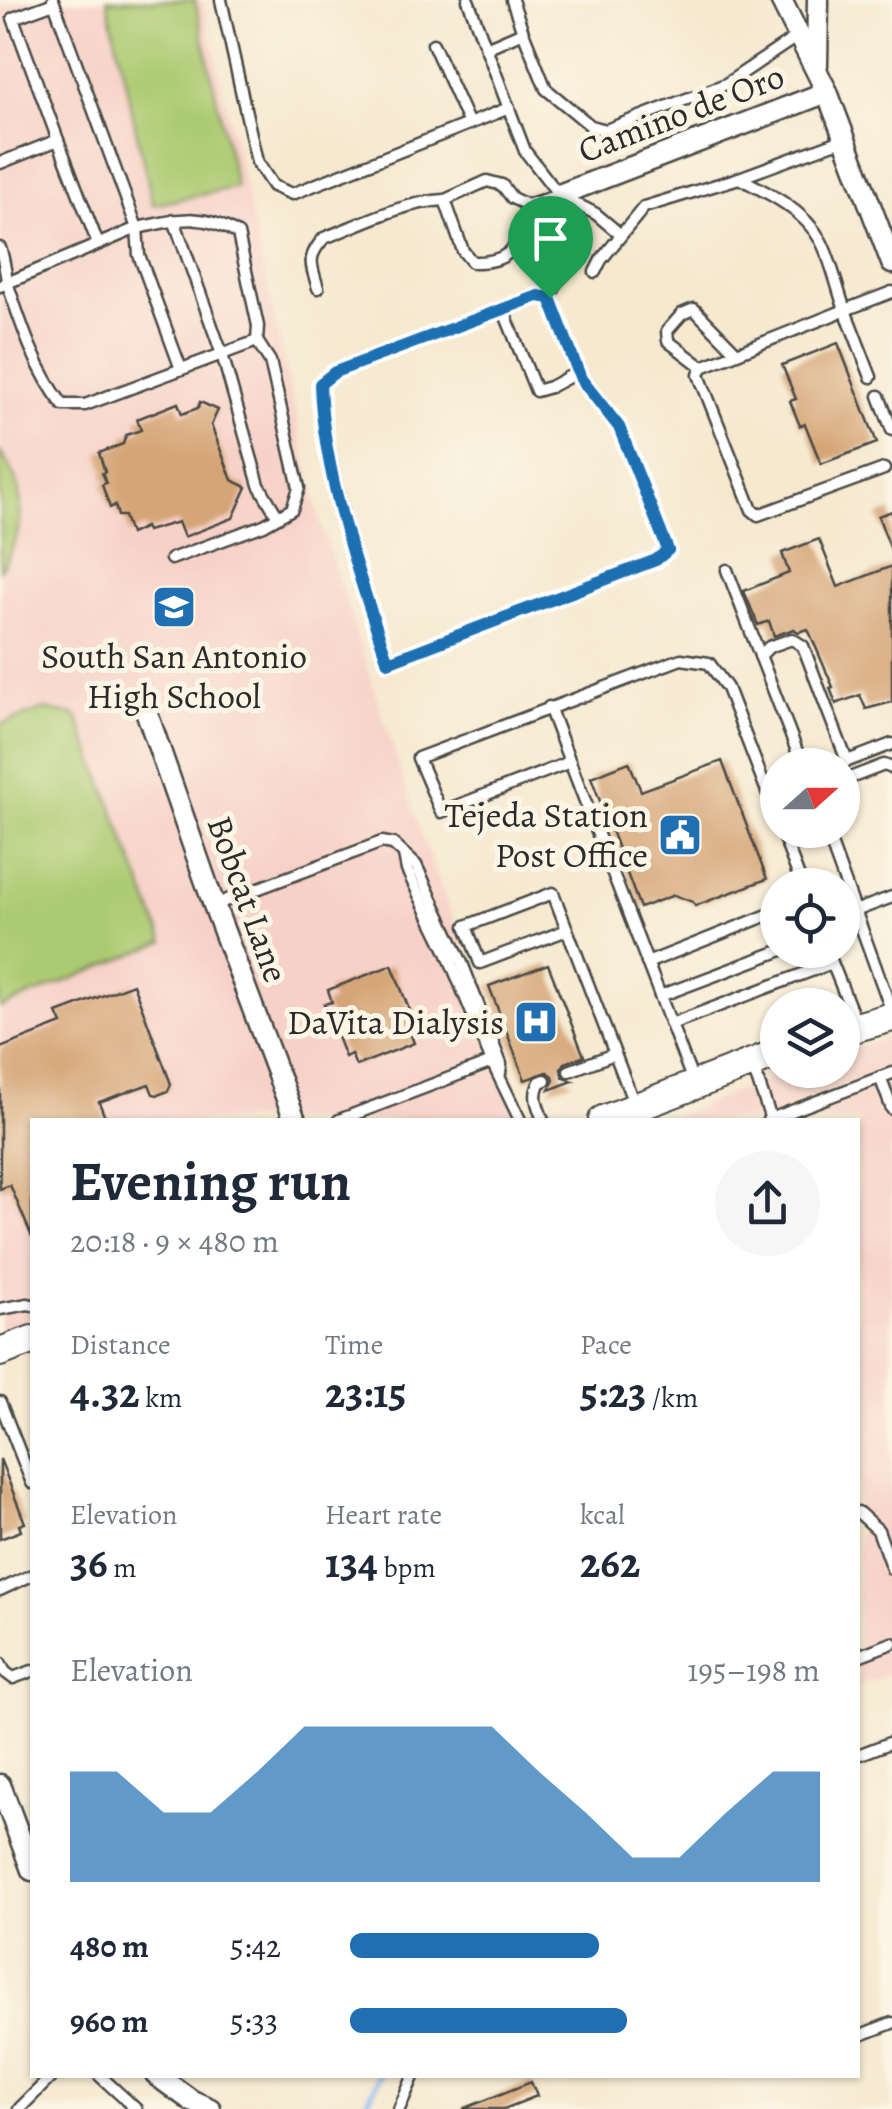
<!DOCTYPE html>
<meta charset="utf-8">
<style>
body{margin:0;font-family:Alegreya,serif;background:#f6f6f7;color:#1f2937;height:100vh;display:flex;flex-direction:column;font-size:38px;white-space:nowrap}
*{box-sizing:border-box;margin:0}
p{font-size:32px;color:#747a83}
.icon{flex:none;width:55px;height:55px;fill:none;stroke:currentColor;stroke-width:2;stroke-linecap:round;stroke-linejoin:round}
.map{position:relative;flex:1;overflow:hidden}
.drawer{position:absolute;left:30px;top:1118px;width:830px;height:960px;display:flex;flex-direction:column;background:#fff;border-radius:0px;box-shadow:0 2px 8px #0004}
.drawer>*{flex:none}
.needle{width:65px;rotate:69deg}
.tools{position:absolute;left:760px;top:748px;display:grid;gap:20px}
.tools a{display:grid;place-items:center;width:100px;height:100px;border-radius:50%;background:#fff;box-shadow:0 2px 8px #0004;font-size:50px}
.pin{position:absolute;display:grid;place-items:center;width:85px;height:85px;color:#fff;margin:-102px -42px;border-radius:50% 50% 50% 0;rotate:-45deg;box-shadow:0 0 10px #0007}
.pin .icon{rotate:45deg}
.round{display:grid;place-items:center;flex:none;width:105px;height:105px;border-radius:52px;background:#f6f6f7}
.summary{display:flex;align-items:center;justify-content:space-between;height:170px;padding:0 40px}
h1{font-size:55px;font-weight:700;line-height:75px}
.figures{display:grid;grid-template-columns:repeat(3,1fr);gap:15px;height:170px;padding:10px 40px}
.figures div{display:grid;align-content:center}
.figures b{font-size:42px;font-weight:700}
.figures small{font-size:28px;font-weight:400}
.figures p{font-size:28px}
.chart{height:280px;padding:20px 40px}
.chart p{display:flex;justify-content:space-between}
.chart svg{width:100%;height:180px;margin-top:10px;fill:#1f6fb2;opacity:.7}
ul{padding:0 40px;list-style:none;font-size:32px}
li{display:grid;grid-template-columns:160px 120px 1fr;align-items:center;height:75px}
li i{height:25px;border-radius:12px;background:#1f6fb2}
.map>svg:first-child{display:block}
.built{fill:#f7d1c7}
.green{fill:#acca71;stroke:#6c7a4e;stroke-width:2.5}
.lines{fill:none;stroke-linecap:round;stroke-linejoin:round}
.stream{stroke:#7eb9f0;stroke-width:5}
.building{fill:#d5a577}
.lane-casing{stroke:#494844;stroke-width:15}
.street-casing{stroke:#494844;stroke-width:25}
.secondary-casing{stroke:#494844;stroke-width:32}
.lane{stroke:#fff;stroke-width:10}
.street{stroke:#fff;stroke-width:20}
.secondary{stroke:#fff;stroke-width:28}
.route-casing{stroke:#fff;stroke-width:20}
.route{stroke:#1f6fb2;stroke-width:12}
.labels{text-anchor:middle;stroke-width:10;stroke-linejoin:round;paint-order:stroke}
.street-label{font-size:35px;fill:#2b2b2b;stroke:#fcf5e5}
.poi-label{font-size:35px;fill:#2b2b2b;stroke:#fcf5e5;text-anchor:end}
</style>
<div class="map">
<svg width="892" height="2109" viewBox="0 0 892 2109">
<rect width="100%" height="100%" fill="#fcf5e5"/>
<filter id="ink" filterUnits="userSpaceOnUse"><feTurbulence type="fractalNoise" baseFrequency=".01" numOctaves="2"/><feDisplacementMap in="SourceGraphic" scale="20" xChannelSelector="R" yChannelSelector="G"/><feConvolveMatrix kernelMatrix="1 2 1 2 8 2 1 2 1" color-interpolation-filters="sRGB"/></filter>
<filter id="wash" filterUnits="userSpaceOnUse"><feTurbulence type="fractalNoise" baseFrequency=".0048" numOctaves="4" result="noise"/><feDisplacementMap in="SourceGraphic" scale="40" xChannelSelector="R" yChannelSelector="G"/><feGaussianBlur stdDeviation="2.25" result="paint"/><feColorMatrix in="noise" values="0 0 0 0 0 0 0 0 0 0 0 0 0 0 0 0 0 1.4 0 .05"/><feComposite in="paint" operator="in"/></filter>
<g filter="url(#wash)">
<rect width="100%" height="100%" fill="#f6e9d0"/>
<g class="built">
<path d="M 24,0 L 203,0 L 320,522 L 422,837 L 528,1120 L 32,1120 L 32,1319 L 0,1332 L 0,9 Z"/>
<path d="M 892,1036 L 892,1673 L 858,1686 L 858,1120 L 664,1120 L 792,1070 L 842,1070 L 843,1051 Z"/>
</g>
<g class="green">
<path d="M 107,0 L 195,0 L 236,187 L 153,205 Z"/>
<path d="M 0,452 C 30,492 26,531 0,570 Z"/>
<path d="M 45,709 L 77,716 L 164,942 L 0,1008 L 0,725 Z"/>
</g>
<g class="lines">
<path class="stream" d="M 364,2109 L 380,2075"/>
</g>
<g id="blocks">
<g class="building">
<path d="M 838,343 L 877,443 L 821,464 L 805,424 L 800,426 L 790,401 L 796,399 L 782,365 Z"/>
<path d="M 200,402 L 218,410 L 211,425 L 232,480 L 247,487 L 233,518 L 184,537 L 178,522 L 147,531 L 145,527 L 130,534 L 124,516 L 118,516 L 115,505 L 110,508 L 102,485 L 106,483 L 102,473 L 105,472 L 99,453 L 123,444 L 126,435 L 141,430 L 137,419 L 178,403 L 182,414 L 198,408 Z"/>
<path d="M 892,511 L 892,550 L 891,550 L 878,516 Z"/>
<path d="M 819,539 L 838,587 L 892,566 L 892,702 L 866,709 L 860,695 L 836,704 L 830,688 L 833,687 L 808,629 L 798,632 L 794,629 L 774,636 L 769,621 L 758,625 L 744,591 L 789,573 L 782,553 Z"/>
<path d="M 722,761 L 767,879 L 695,906 L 693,902 L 674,895 L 640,908 L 591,777 L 629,762 L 641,791 Z"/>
<path d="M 548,964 L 584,1056 L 565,1063 L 561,1069 L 563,1077 L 573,1081 L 549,1090 L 554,1080 L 553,1076 L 547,1072 L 525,1080 L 489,986 Z"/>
<path d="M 392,965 L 415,1025 L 408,1027 L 414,1043 L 356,1066 L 351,1054 L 345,1057 L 324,1004 L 332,1002 L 328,990 Z"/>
<path d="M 133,984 L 171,1084 L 168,1091 L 158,1095 L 153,1094 L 149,1084 L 99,1102 L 106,1120 L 32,1120 L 32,1237 L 10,1185 L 0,1189 L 0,1048 L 62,1024 L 57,1013 Z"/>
<path d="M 0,1459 L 25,1523 L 19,1525 L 21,1531 L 0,1539 Z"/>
<path d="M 531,2082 L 537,2096 L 504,2109 L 463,2109 Z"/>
</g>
</g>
</g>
<g filter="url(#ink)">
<use href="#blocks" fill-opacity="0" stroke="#494844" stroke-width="2.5"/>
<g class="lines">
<defs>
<g id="lane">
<path d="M 221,0 L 257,162 L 273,186 L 292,194 L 509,108"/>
<path d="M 468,0 L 525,151 L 559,195 L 563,238 L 555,287 L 550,298 L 581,379 L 619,427 L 668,550 L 656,560 L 388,662 C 365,596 344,530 331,461 C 325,435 320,411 320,385 L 335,372 L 538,296 L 550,298"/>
<path d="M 512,0 L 523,32"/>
<path d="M 433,44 L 469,124"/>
<path d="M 486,48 L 523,32 L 546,89 L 591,126 L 606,130 L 726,84 L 799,35"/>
<path d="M 58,140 L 98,244"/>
<path d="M 0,163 L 58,140 L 13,18 L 54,3"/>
<path d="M 739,178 L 845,139"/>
<path d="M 527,205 C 520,241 516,264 472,262 L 463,251 L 445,200 L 487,181 L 502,185 L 512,198 L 527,205 L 559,195 L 596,214 L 621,235"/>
<path d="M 174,220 L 222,354 L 259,485 L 278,517"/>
<path d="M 0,248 C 5,261 5,275 9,288 C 22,327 37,372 63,405 L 85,405 L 257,341 L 258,326 L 238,234 C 201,211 177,220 137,228 L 53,0"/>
<path d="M 595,272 L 601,260 L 644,207 L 739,178 C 769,193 804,210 821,241 C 832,262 837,288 845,310 L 892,292"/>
<path d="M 0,286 L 137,228 L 139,255 L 181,369"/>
<path d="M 318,288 C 311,264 306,258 324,238 C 363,223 403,202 445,200"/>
<path d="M 503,309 L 536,391 L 550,387 L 578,372"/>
<path d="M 702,367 L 668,341 L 667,331 L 682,314 L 694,309 L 736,352"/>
<path d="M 871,377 L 845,310 L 702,367 L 699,375 L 752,510 L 758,515 L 884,469"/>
<path d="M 879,396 L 892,430"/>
<path d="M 171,559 L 264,525 L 292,509 L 299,488 L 270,361 L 257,341"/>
<path d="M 727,570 L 800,759 L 804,765"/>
<path d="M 760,656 L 769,647 L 792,639 L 803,646 L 847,761"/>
<path d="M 549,707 L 570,762"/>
<path d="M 837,765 L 892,744"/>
<path d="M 842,781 L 884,765 L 892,768"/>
<path d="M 781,830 L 802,885"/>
<path d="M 826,830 L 892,1012"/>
<path d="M 404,855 L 407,870 L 446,950 L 492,1062 L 520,1120"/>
<path d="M 214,905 L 382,842 L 393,844 L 416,865 L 462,963 L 501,1064 L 500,1074"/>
<path d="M 855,911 L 892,897"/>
<path d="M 567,930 L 480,963 L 466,926 L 553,893 L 635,1106"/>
<path d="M 827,950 L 857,1025"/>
<path d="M 647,963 L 778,911"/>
<path d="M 660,996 L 782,950"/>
<path d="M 671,1024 L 832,963"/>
<path d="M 752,1064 L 771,1119"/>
<path d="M 569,1071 L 614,1054"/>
<path d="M 880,1077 L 892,1109"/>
<path d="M 694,1084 L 570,762 L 441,812 L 418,758 L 681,659 L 709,663 L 727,688 L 778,820"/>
<path d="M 339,1120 L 492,1062"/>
<path d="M 543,1120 C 538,1106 532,1096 540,1082 L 545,1080"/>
<path d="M 768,1120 L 892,1073"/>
<path d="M 0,1309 L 28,1304 L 32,1305"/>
<path d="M 0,1402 L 32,1483"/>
<path d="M 858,1512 L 878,1530 L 892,1569"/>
<path d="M 0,1590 L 32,1575"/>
<path d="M 858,1656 L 892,1643"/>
<path d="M 0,1663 L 5,1672 L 13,1678 L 32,1671"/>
<path d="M 858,1755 L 892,1742"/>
<path d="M 858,2036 L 892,2023"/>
<path d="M 99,2075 L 136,2109"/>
<path d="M 19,2109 L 53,2075"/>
<path d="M 399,2109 L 414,2075"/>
</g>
<g id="street">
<path d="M 781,0 L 827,92 L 892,263"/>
<path d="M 817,65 L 818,0"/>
<path d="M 559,195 L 827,92"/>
<path d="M 142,699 L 214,905 L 295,1120"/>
<path d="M 0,1785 L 32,1870"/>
<path d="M 156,2075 L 192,2101 L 210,2109"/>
</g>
<g id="secondary">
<path d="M 842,1031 L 892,1017"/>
<path d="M 603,1120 L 778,1053"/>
<path d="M 0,1352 L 32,1340"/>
</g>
</defs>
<use href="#lane" class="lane-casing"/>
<use href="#street" class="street-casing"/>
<use href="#secondary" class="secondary-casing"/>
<use href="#lane" class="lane"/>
<use href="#street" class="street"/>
<use href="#secondary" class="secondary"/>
</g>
</g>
<g class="lines" filter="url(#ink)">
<defs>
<path id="route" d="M 538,296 L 550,298 L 581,379 L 619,427 L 668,550 L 656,560 L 388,662 C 359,578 323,473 320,384 L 335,372 Z"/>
</defs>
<use href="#route" class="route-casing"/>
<use href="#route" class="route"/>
</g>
<defs>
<symbol id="school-square" viewBox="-11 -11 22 22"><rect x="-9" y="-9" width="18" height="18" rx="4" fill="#1f6fb2" stroke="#fcf5e5"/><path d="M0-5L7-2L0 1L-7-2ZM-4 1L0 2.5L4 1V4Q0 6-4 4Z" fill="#fff"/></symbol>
<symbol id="civic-square" viewBox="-11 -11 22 22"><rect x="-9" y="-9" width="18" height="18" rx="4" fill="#1f6fb2" stroke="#fcf5e5"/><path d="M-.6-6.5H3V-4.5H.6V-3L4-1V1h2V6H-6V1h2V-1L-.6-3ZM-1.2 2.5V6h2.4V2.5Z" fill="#fff"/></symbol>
<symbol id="hospital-square" viewBox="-11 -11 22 22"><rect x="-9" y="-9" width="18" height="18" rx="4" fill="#1f6fb2" stroke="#fcf5e5"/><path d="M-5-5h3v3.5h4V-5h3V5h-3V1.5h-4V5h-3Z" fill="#fff"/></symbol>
</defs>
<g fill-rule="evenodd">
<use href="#school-square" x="149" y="582" width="50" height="50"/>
<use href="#civic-square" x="655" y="810" width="50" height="50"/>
<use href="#hospital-square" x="511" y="997" width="50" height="50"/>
</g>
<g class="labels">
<g class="street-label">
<text transform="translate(681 113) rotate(-21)" y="12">Camino de Oro</text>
<text transform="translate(248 899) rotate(70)" y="12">Bobcat Lane</text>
</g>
<g class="poi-label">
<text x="174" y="668" text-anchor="middle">South San Antonio<tspan x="174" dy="40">High School</tspan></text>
<text x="648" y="827">Tejeda Station<tspan x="648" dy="40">Post Office</tspan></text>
<text x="504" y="1034">DaVita Dialysis</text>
</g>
</g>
</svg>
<div class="tools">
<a><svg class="needle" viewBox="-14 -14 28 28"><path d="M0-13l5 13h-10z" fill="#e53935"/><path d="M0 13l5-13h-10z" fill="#747a83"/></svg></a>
<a><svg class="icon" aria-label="locate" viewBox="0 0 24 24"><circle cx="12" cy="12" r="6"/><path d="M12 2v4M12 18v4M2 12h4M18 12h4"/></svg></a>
<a><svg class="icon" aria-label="layers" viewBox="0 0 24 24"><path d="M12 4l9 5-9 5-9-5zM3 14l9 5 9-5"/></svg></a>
</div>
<div class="pin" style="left:550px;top:298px;background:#1e9e55"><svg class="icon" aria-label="arrive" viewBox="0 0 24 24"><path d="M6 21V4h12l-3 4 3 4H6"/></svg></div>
<section class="drawer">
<div class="summary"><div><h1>Evening run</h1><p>20:18 · 9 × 480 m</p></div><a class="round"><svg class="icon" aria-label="share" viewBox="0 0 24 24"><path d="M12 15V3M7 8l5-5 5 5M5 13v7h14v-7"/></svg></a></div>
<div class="figures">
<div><p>Distance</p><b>4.32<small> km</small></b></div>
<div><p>Time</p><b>23:15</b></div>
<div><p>Pace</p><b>5:23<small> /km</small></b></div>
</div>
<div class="figures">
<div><p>Elevation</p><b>36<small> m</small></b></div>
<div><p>Heart rate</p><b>134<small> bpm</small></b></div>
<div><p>kcal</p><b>262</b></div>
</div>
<div class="chart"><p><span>Elevation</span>195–198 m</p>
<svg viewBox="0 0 160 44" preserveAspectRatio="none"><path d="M0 44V17L10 17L20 27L30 27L40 17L50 6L60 6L70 6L80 6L90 6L100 17L110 27L120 38L130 38L140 27L150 17L160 17V44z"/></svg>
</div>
<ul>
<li><b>480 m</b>5:42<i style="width:53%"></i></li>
<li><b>960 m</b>5:33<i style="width:59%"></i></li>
</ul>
</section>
</div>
